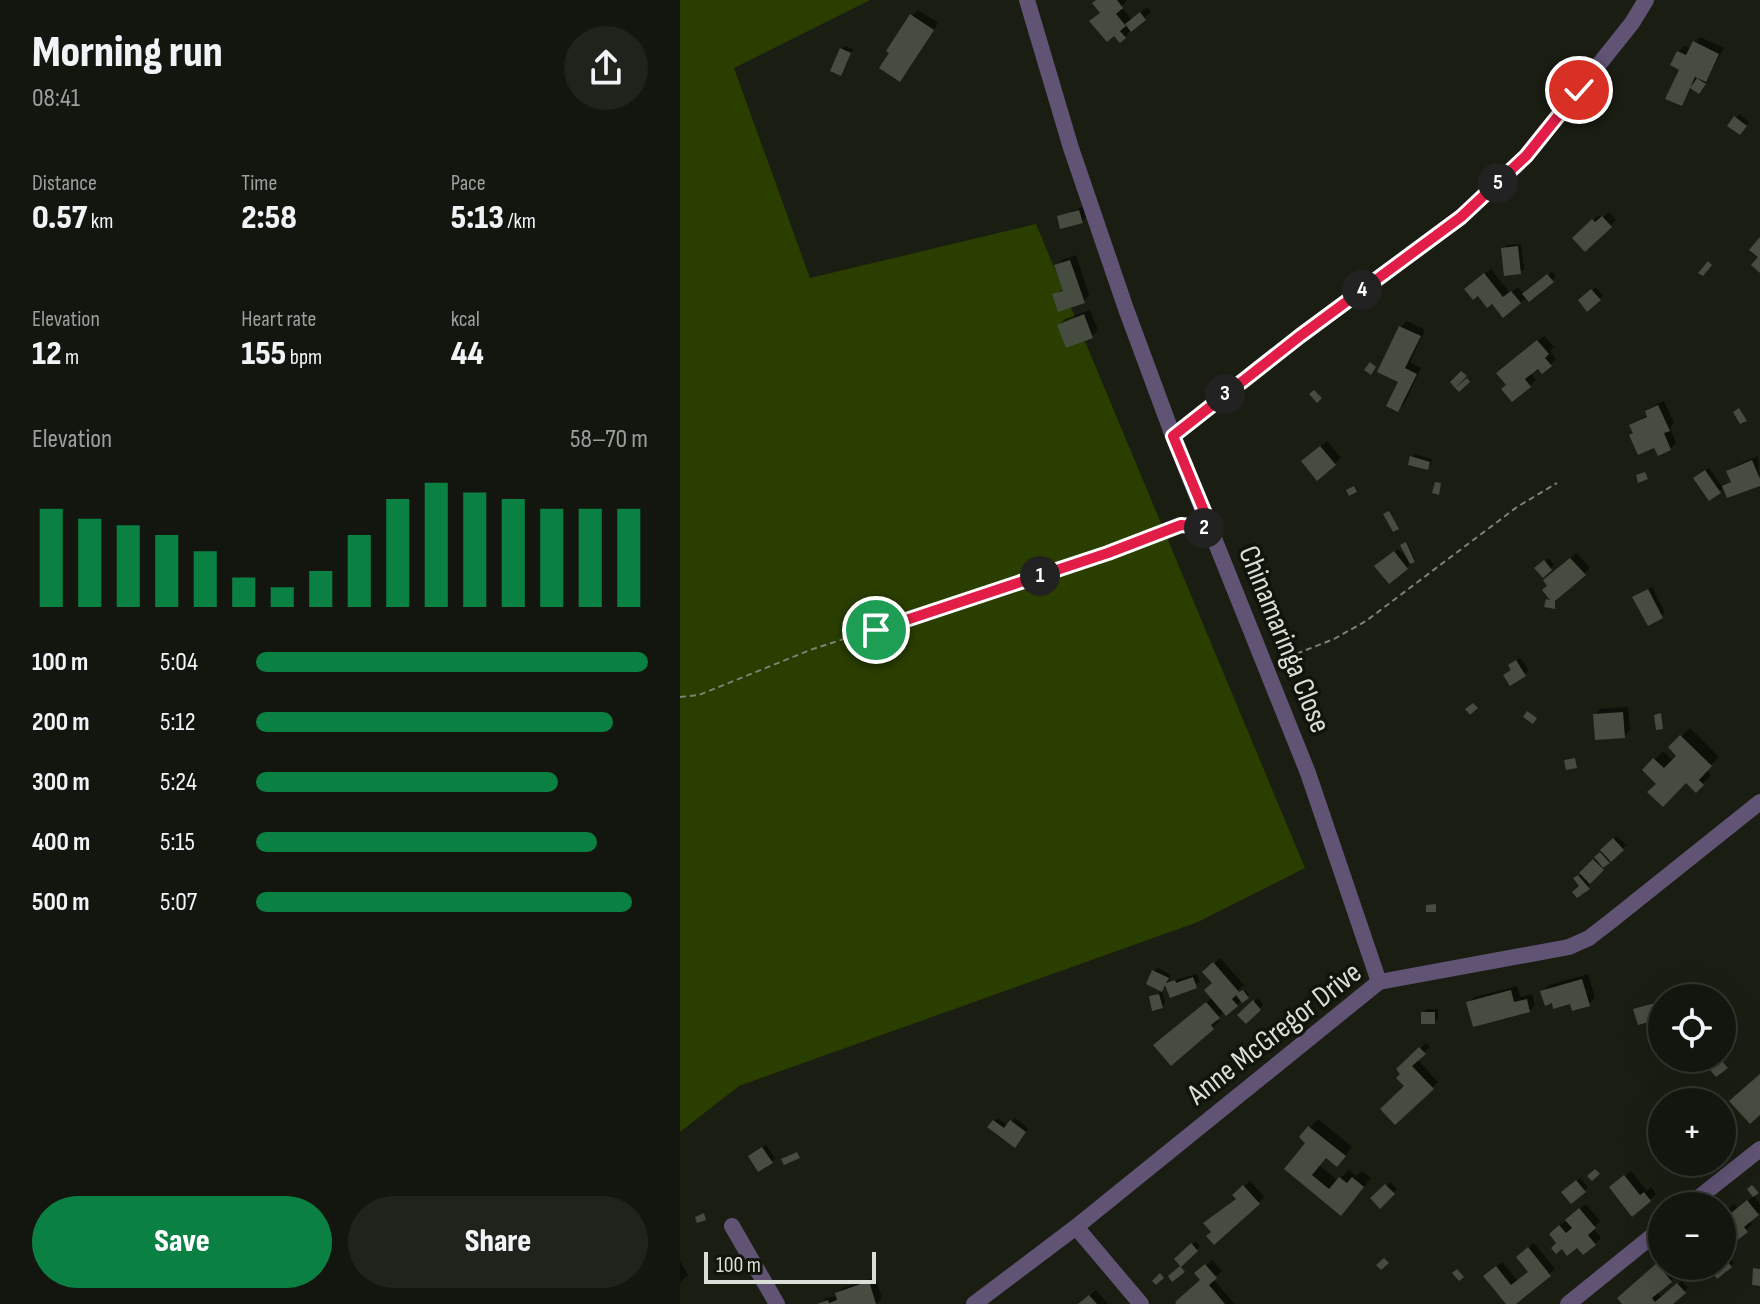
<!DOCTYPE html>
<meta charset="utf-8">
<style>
body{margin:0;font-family:"Sofia Sans Condensed",sans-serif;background:#20231c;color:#f1f3f6;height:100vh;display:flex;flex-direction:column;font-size:30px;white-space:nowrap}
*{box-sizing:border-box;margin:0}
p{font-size:26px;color:#9d9f9e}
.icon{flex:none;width:44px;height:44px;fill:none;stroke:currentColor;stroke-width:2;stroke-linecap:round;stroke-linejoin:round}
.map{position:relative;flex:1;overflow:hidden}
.details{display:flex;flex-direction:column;background:#13160e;width:680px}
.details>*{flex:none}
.tools{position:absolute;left:968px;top:984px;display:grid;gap:16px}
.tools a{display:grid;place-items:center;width:88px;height:88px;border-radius:50%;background:#13160e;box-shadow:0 8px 32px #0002,0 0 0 2px #32352e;font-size:40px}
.scale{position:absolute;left:24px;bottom:20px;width:172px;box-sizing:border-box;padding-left:8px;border:4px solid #dbded7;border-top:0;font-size:22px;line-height:28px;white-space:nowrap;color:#dbded7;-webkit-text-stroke:6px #10140a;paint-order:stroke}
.pin{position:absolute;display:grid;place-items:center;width:68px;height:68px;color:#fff;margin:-34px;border:4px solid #fff;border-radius:50%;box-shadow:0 2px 8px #0007}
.km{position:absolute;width:40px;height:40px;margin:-20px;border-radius:50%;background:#222;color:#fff;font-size:22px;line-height:40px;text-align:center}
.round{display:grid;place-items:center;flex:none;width:84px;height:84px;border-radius:42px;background:#20231c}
.overview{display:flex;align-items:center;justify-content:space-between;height:136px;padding:0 32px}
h1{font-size:44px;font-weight:800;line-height:60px}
.figures{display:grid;grid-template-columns:repeat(3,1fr);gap:12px;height:136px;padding:8px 32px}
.figures div{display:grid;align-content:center}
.figures b{font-size:34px;font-weight:800}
.figures small{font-size:22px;font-weight:400}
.figures p{font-size:22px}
.chart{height:224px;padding:16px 32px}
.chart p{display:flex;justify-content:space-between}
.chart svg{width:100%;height:144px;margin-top:8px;stroke:#0b8043;stroke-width:6}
.action{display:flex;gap:16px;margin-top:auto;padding:16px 32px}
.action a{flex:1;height:92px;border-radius:48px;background:#0b8043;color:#fff;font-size:32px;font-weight:800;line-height:92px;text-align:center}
.action a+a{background:#20231c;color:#f1f3f6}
ul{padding:0 32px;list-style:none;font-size:26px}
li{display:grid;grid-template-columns:128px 96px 1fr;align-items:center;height:60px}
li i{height:20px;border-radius:10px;background:#0b8043}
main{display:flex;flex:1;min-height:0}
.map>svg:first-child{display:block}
.green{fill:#2a3e00}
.shadow{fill:#0007}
.building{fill:#474c40}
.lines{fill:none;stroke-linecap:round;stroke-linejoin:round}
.path{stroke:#7e8178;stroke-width:2;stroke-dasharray:6 4;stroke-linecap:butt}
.minor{stroke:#605374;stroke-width:16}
.route-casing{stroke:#fff;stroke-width:16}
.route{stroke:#e11d48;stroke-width:10}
.labels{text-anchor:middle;stroke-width:7;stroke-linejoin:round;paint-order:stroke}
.street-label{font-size:30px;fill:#dbded7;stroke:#10140a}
</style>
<main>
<section class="details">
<div class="overview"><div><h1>Morning run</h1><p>08:41</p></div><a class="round"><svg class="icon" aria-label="share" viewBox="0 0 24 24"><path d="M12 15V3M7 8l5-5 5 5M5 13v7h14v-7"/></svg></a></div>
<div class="figures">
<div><p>Distance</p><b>0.57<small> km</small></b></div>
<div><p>Time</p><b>2:58</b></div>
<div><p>Pace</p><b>5:13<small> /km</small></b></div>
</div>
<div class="figures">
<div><p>Elevation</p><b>12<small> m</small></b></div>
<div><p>Heart rate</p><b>155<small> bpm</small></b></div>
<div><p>kcal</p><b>44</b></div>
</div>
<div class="chart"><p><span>Elevation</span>58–70 m</p>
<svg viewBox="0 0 160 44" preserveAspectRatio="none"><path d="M5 44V14M15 44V17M25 44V19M35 44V22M45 44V27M55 44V35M65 44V38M75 44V33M85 44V22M95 44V11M105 44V6M115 44V9M125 44V11M135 44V14M145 44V14M155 44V14"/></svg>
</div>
<ul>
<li><b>100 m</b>5:04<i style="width:100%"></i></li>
<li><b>200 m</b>5:12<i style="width:91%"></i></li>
<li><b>300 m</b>5:24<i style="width:77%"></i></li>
<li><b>400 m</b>5:15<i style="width:87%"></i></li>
<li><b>500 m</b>5:07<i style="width:96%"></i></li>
</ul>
<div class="action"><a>Save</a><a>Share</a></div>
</section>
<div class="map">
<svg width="1080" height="1304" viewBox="0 0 1080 1304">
<rect width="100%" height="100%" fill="#191d12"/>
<path class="green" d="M 0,0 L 190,0 L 54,68 L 130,278 L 356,224 L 625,868 L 518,922 L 59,1086 L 0,1132 Z"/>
<g class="shadow">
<path d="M 418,0 L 447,0 L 441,7 L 452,20 L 467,7 L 471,12 L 440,41 L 422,12 Z"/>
<path d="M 238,10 L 258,23 L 225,74 L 232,16 Z"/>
<path d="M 1020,37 L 1044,48 L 1020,91 L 1012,87 L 1001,104 L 1001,69 L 999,52 L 1004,46 L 1011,49 Z"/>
<path d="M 165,46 L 173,49 L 161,73 L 162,49 Z"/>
<path d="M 1059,114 L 1069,122 L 1063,129 L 1056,118 Z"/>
<path d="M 403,207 L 406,217 L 402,221 L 379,217 Z"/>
<path d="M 929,212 L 936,220 L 905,250 L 895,238 L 919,215 L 922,218 Z"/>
<path d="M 841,244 L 844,269 L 840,272 L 823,249 L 827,245 Z"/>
<path d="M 396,255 L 409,295 L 404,301 L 375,295 L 384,288 L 377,266 L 382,260 Z"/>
<path d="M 811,269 L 830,293 L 838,287 L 844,295 L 872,272 L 876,277 L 840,302 L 812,301 L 793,283 Z"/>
<path d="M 916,287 L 923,296 L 908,309 L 901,300 Z"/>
<path d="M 410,310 L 418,330 L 412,336 L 387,346 L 379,325 L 385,319 Z"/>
<path d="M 727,321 L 745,330 L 730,362 L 741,368 L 724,404 L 718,409 L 721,327 Z"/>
<path d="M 864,336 L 874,347 L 870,351 L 876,359 L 870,365 L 858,367 L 850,373 L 856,380 L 833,400 L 824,367 Z"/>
<path d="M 984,401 L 994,423 L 990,428 L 996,443 L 990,449 L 975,445 L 955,432 L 952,425 L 969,414 L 967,412 L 973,406 Z"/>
<path d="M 647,441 L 661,458 L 637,478 L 629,456 Z"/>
<path d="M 735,454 L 752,459 L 751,464 L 747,468 L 732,457 Z"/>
<path d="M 1078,456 L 1080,484 L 1044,487 L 1039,492 L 1019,475 L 1029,468 L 1043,488 L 1052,480 L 1049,472 L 1055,466 Z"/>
<path d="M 727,542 L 735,559 L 727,567 L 701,563 L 718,549 L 730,561 L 722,545 Z"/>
<path d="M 897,553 L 910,568 L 877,597 L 874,607 L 868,600 L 870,598 L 871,574 Z"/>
<path d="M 869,558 L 874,565 L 863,575 L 857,568 Z"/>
<path d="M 972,587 L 985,613 L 982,616 L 958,594 Z"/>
<path d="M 840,658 L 849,671 L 831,683 L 834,662 Z"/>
<path d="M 948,707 L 950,730 L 944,736 L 915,715 L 921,709 Z"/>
<path d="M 1010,728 L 1039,757 L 1026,770 L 1031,775 L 1016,790 L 1006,780 L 979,784 L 965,770 L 983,751 L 993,761 L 999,756 L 991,747 Z"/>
<path d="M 937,836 L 946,845 L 907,883 L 910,886 L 898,896 L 902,886 L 896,879 Z"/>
<path d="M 540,958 L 564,985 L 552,996 L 554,998 L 565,990 L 569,995 L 546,1013 L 544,1011 L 536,1019 L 539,1021 L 533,1027 L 491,1063 L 482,1040 L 533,997 L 534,983 L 525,972 Z"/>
<path d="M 478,968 L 491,975 L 487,982 L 517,974 L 520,982 L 491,995 L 487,984 L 482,989 L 474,971 Z"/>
<path d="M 908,974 L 915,998 L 909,1004 L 863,991 L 869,985 Z"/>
<path d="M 837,986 L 840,997 L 852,994 L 855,1005 L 849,1011 L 789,1002 L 795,997 Z"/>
<path d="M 482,992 L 485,1003 L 482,1007 L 471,997 Z"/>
<path d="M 578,998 L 583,1005 L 566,1021 L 560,1015 Z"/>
<path d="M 981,999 L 982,1015 L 960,1023 L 956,1010 Z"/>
<path d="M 747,1009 L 758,1009 L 758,1019 L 754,1022 L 743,1013 Z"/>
<path d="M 746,1043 L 750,1047 L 737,1059 L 758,1082 L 715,1122 L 726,1086 L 718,1069 Z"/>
<path d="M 318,1118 L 328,1126 L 335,1118 L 348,1128 L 338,1142 L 314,1121 Z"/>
<path d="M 638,1119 L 672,1147 L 665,1156 L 647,1156 L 639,1165 L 658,1181 L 669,1170 L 676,1176 L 682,1171 L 691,1178 L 669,1205 L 607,1168 L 628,1142 L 621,1137 Z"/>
<path d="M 86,1145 L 95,1158 L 91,1162 L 74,1153 Z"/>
<path d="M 951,1171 L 967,1191 L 971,1187 L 976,1194 L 953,1214 L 937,1182 Z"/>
<path d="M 900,1178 L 908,1187 L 904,1191 L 887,1188 Z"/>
<path d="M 570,1181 L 584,1197 L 578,1203 L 558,1198 L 555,1195 Z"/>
<path d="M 710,1182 L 717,1189 L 700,1206 L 693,1198 Z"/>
<path d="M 1074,1196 L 1080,1203 L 1080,1212 L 1069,1221 L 1072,1224 L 1066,1230 L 1042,1247 L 1042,1215 L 1054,1204 L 1058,1209 Z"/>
<path d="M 906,1204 L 920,1221 L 913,1228 L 921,1238 L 904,1253 L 897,1245 L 879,1243 L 877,1228 Z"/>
<path d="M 516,1241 L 520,1246 L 502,1264 L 497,1259 Z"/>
<path d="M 854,1243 L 875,1269 L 833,1304 L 828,1304 L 812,1270 L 822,1262 L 838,1281 L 850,1271 L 844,1251 Z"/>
<path d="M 1046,1253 L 1054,1263 L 1038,1276 L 1042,1266 L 1042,1256 Z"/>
<path d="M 532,1260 L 542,1271 L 533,1279 L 555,1304 L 499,1304 L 522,1280 L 517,1274 Z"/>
<path d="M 0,1261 L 8,1275 L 0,1282 Z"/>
<path d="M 982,1261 L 982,1266 L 990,1266 L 997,1275 L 977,1292 L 982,1298 L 1002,1281 L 1008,1288 L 990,1304 L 945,1304 L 946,1292 Z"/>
<path d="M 195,1277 L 202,1298 L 196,1304 L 141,1304 L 146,1298 L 158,1296 L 157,1294 L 163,1288 Z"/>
<path d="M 416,1290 L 428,1304 L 399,1304 Z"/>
</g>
<g class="building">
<path d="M 416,0 L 437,0 L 443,8 L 436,14 L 446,26 L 440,31 L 446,38 L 440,43 L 434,36 L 427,42 L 409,21 L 420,13 L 412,3 Z"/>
<path d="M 460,12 L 466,20 L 451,32 L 445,24 Z"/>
<path d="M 230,14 L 254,30 L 220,82 L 199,68 L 209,53 L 206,51 Z"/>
<path d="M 1013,41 L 1039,54 L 1026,82 L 1013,76 L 1015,77 L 1010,88 L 1017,78 L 1026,84 L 1019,94 L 1010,88 L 1002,106 L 985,99 L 999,70 L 990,65 L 997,51 L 1006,55 Z"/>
<path d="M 160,48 L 171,53 L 161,76 L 150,71 Z"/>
<path d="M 1054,116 L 1067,126 L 1060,135 L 1047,126 Z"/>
<path d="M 399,210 L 403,223 L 380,229 L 377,216 Z"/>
<path d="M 922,216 L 932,227 L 905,252 L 892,238 L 912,219 L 915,222 Z"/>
<path d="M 1080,237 L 1080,273 L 1071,265 L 1078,257 L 1069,250 Z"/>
<path d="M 838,246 L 841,274 L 824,276 L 821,248 Z"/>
<path d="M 390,260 L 405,303 L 378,312 L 372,294 L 383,291 L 374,265 Z"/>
<path d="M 1028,261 L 1032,265 L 1023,276 L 1018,273 Z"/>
<path d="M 804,273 L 823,297 L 831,291 L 841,303 L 823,318 L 812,304 L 807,308 L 798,296 L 793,300 L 784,289 Z"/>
<path d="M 867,274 L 874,282 L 849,302 L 842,294 Z"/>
<path d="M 911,289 L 921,300 L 907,312 L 898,300 Z"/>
<path d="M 404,314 L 413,338 L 386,348 L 377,325 Z"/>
<path d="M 719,326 L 741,336 L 725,368 L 737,374 L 718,412 L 706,406 L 718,382 L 697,372 Z"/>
<path d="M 857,340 L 869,354 L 865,358 L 872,366 L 862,374 L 858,369 L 845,379 L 851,387 L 832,402 L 821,389 L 826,385 L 816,373 Z"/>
<path d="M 690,362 L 696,367 L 691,375 L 684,370 Z"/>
<path d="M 781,371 L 787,376 L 775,388 L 770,382 Z"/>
<path d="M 787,378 L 790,382 L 779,392 L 775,388 Z"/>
<path d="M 634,390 L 642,398 L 637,403 L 629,394 Z"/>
<path d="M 978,405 L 990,431 L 984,433 L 991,450 L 978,456 L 974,448 L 958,455 L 949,435 L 953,433 L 949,425 L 967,417 L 965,411 Z"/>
<path d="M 1059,408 L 1067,421 L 1060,424 L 1053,412 Z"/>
<path d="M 640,446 L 656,465 L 637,481 L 621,461 Z"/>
<path d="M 730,456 L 750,462 L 748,470 L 728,465 Z"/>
<path d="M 1072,460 L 1080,479 L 1080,486 L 1047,498 L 1042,486 L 1051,482 L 1046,471 Z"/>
<path d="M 1025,470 L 1041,493 L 1029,501 L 1013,478 Z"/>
<path d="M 965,472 L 968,479 L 958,483 L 956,475 Z"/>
<path d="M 755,482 L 761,483 L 759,495 L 752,493 Z"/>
<path d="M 674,486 L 677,492 L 669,496 L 666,490 Z"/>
<path d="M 709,511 L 719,529 L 713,532 L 703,514 Z"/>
<path d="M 726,542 L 735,562 L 730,564 L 720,545 Z"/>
<path d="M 714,551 L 728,569 L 709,584 L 694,566 Z"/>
<path d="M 890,558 L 906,575 L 875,601 L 875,609 L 864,607 L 866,599 L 870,600 L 862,590 L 867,586 L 863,580 Z"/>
<path d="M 864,560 L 872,570 L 863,578 L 854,568 Z"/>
<path d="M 968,589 L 983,618 L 968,626 L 952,597 Z"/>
<path d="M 836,660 L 846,676 L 830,686 L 823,675 L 831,670 L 828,665 Z"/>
<path d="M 793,703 L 798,708 L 790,715 L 785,709 Z"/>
<path d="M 847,711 L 857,718 L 853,724 L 843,717 Z"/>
<path d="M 943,712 L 945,738 L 915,740 L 913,714 Z"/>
<path d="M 981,713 L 983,729 L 976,730 L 974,715 Z"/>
<path d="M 1000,735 L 1032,766 L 1019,780 L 1024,785 L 1016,793 L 1006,783 L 983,807 L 967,792 L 976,784 L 962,770 L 973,758 L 984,768 L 996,756 L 988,747 Z"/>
<path d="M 895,758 L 897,768 L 886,770 L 884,760 Z"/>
<path d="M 933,838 L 944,850 L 931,862 L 920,850 Z"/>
<path d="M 920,852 L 930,863 L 923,868 L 914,857 Z"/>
<path d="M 913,859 L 924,870 L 910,884 L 899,873 Z"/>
<path d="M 898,875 L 910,889 L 897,898 L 892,892 L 899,886 L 893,878 Z"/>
<path d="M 756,904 L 756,912 L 746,912 L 746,905 Z"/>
<path d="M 533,962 L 559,992 L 563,990 L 569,998 L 562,1003 L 556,995 L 552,999 L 558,1006 L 546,1016 L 524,990 L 532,983 L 522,972 Z"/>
<path d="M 472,970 L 489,978 L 486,983 L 495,980 L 496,983 L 513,977 L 517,988 L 490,998 L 485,985 L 482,992 L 466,984 Z"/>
<path d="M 902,979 L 910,1006 L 892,1011 L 890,1004 L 873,1009 L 872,1003 L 865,1006 L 860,991 Z"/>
<path d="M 831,990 L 834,1002 L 847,999 L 850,1012 L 793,1027 L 786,1002 Z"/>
<path d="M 479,994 L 483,1008 L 472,1011 L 469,996 Z"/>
<path d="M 573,1000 L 581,1010 L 566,1024 L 557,1015 Z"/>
<path d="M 526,1002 L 540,1018 L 531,1025 L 534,1029 L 491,1066 L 473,1045 Z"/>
<path d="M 978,1002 L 982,1018 L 958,1025 L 953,1009 Z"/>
<rect x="741" y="1012" width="14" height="12"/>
<path d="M 739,1047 L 746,1054 L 732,1066 L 754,1089 L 715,1125 L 700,1109 L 724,1086 L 716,1078 L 720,1074 L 716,1069 Z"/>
<path d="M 1042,1061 L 1048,1068 L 1036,1077 L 1030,1070 Z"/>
<path d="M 1080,1074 L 1080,1115 L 1070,1124 L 1049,1101 Z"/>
<path d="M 313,1120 L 324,1128 L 330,1120 L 346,1132 L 335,1148 L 307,1127 Z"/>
<path d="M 628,1126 L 666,1156 L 657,1167 L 646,1158 L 632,1175 L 649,1189 L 659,1177 L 667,1183 L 672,1177 L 684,1187 L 661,1216 L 604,1169 L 625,1143 L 619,1137 Z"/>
<path d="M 82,1147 L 93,1163 L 78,1172 L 68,1156 Z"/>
<path d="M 117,1152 L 120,1158 L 104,1165 L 101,1159 Z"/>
<path d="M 915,1169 L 920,1174 L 912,1181 L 907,1176 Z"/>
<path d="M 944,1175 L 960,1195 L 964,1192 L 971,1201 L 952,1217 L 929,1187 Z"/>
<path d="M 896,1180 L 906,1192 L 891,1204 L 881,1192 Z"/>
<path d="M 705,1184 L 715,1194 L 700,1209 L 690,1198 Z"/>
<path d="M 563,1185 L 580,1204 L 534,1245 L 526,1236 L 531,1232 L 523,1223 L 556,1199 L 552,1195 Z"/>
<path d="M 1072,1185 L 1079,1193 L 1073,1197 L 1067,1189 Z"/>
<path d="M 1067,1200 L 1079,1215 L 1064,1227 L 1068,1232 L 1042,1252 L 1042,1213 L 1047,1209 L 1051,1213 Z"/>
<path d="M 899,1208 L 916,1228 L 908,1235 L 916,1245 L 903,1255 L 897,1248 L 887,1256 L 882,1249 L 876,1254 L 871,1248 L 876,1243 L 869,1234 L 879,1225 L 886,1233 L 892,1228 L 885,1220 Z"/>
<path d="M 24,1213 L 26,1220 L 17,1223 L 15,1217 Z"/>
<path d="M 511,1243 L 518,1251 L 501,1267 L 494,1259 Z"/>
<path d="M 848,1247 L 871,1276 L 836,1304 L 826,1304 L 803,1276 L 816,1266 L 831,1285 L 848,1272 L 836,1257 Z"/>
<path d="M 1042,1255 L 1052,1267 L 1037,1279 L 1027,1266 L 1042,1266 Z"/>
<path d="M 704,1258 L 709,1263 L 701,1270 L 696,1265 Z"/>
<path d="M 977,1263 L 992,1282 L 972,1298 L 975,1302 L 997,1283 L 1006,1293 L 993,1304 L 942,1304 L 937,1298 Z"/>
<path d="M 525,1264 L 537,1278 L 529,1285 L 545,1304 L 496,1304 L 495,1302 L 520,1280 L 514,1273 Z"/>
<path d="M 500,1266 L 505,1272 L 492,1282 L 488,1276 Z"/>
<path d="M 1073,1268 L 1080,1269 L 1080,1286 L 1072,1285 Z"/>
<path d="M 777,1269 L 784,1277 L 779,1281 L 772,1273 Z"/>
<path d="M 480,1273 L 484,1278 L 476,1285 L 472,1281 Z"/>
<path d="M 189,1281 L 196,1304 L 137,1304 L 148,1300 L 149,1303 L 157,1300 L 155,1293 Z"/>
<path d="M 409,1295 L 417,1304 L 398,1304 Z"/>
</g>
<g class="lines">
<g class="path">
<path d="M 598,661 L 654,639 L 686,621 L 837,507 L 877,483"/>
<path d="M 0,697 L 19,695 L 130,650 L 428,553 L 501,525 L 513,526"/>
</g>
<g class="minor">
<path d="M 347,0 L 391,148 L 446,309 L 493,436 L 628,773 L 699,982"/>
<path d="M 493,436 L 620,336 L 781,217 L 846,156 L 952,23 L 966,0"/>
<path d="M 1008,1206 L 1080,1149"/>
<path d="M 52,1226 L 97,1304"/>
<path d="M 396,1227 L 461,1304"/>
<path d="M 294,1304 L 396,1227 L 699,982 L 889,947 L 909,938 L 931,921 L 1080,802"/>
<path d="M 888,1304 L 982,1228"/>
</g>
</g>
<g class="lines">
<defs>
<path id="route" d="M 196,630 L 428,553 L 501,525 L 531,528 L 493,436 L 620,336 L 781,217 L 846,156 L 899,90"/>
</defs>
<use href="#route" class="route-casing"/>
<use href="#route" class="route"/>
</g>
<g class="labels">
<g class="street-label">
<text transform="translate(605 639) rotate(68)" y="10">Chinamaringa Close</text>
<text transform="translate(594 1033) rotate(-38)" y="10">Anne McGregor Drive</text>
</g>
</g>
</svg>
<div class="tools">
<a><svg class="icon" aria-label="locate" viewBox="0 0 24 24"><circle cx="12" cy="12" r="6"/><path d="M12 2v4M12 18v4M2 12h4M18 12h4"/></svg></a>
<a>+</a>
<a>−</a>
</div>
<div class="scale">100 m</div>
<div class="pin" style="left:196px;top:630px;background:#1e9e55"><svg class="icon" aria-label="arrive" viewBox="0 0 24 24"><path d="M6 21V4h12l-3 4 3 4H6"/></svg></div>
<div class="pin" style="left:899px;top:90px;background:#d93025"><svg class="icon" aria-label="check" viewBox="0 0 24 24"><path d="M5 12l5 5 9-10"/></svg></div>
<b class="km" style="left:360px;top:576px">1</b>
<b class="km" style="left:524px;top:528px">2</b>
<b class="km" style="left:545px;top:394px">3</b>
<b class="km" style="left:682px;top:290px">4</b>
<b class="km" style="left:818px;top:183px">5</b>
</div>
</main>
